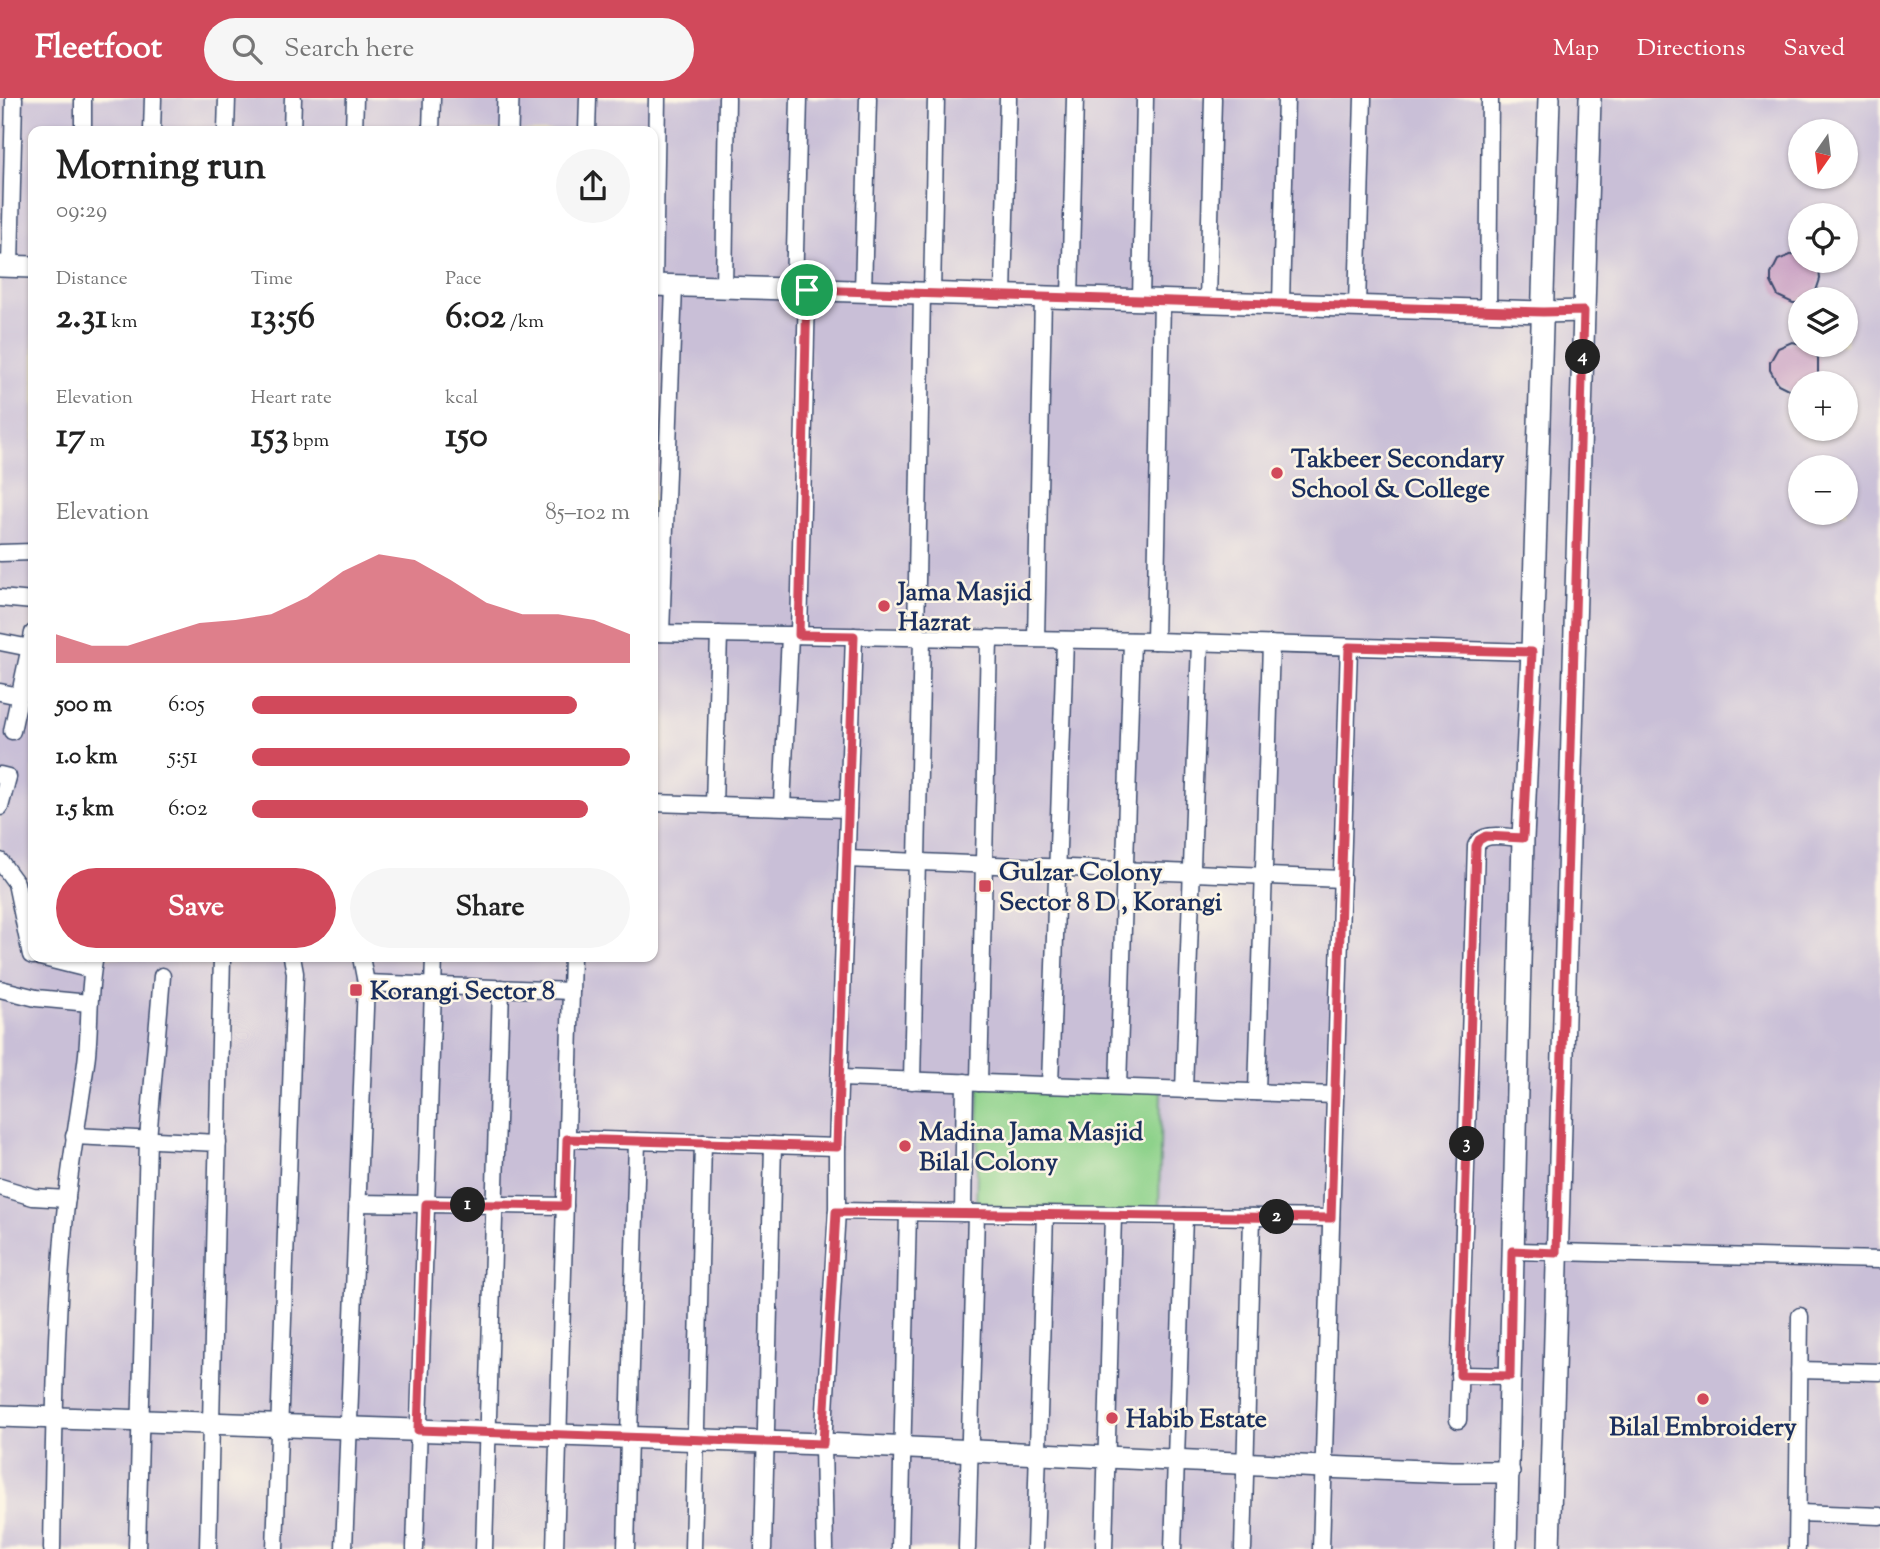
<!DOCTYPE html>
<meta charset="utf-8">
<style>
body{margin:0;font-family:"Sorts Mill Goudy",serif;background:#f6f6f6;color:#222;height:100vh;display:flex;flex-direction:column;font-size:26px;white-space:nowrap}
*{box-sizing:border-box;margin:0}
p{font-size:23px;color:#767676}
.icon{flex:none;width:38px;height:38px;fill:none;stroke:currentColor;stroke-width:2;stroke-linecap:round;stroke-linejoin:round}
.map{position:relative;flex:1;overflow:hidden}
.side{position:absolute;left:28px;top:28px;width:630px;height:836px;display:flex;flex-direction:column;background:#fff;border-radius:14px;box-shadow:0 2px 5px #0004}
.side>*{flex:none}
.needle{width:46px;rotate:194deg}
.fabs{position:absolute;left:1788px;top:21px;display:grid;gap:14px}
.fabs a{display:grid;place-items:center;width:70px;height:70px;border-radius:50%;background:#fff;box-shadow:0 2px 5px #0004;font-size:35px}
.pin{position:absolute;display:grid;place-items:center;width:60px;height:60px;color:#fff;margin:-30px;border:4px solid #fff;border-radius:50%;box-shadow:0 2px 7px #0007}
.km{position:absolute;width:35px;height:35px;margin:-18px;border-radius:50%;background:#222;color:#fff;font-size:19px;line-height:35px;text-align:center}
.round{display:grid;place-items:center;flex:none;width:74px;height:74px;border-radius:37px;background:#f6f6f6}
.head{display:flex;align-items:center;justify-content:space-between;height:119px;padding:0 28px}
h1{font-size:38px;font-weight:700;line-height:52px}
.figures{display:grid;grid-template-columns:repeat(3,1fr);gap:10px;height:119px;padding:7px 28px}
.figures div{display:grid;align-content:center}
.figures b{font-size:35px;font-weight:700}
.figures small{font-size:19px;font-weight:400}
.figures p{font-size:19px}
.chart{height:196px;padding:14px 28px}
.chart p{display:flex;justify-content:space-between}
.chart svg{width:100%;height:126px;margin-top:7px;fill:#d1495b;opacity:.7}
.action{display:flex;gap:14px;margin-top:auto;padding:14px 28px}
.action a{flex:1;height:80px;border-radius:42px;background:#d1495b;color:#fff;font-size:28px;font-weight:700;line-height:80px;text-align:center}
.action a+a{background:#f6f6f6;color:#222}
ul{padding:0 28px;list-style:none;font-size:23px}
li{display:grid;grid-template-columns:112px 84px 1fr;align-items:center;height:52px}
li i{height:18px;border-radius:9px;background:#d1495b}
header{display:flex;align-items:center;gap:42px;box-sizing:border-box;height:98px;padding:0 35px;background:#d1495b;color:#fff}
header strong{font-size:33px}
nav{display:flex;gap:38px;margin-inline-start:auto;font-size:24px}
.search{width:490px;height:63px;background:#f6f6f6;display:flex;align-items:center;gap:18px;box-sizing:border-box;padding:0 24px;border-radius:38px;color:#767676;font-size:26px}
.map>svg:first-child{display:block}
.industrial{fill:#c9bfd7;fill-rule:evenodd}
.green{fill:#8ed28b;stroke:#548074;stroke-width:2}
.building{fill:#c89fc3}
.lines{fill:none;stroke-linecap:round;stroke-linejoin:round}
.street-casing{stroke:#3a4a6d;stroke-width:19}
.secondary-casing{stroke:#3a4a6d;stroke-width:24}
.street{stroke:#fff;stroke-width:16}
.secondary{stroke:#fff;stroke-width:21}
.route-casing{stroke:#fff;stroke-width:14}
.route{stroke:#d1495b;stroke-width:9}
.poi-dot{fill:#d1495b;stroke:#fcf5e5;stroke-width:2.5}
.labels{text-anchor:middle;stroke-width:5;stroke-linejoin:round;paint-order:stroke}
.poi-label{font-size:26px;font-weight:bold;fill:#1b2f5e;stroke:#fcf5e5;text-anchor:start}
</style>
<header>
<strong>Fleetfoot</strong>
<div class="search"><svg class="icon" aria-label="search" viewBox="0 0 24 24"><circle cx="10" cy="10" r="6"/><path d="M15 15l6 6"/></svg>Search here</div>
<nav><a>Map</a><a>Directions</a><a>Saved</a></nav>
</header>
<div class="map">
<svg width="1880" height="1451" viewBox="0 0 1880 1451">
<rect width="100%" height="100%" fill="#fcf5e5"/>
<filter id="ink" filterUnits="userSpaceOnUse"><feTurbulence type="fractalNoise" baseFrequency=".0143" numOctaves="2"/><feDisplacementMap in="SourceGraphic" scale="14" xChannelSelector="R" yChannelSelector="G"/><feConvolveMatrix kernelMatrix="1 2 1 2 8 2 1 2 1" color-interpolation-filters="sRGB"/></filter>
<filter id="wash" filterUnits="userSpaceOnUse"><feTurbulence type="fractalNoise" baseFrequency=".00686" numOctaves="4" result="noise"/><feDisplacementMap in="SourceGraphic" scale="28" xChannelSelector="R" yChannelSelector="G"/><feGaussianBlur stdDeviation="1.57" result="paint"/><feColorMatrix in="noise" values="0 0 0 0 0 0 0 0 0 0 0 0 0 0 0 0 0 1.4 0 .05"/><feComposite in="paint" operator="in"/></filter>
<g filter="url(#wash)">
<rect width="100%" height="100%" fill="#ebe4c3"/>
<path class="industrial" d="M 0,0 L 1880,0 L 1880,1451 L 0,1451 ZM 33,33 L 653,33 L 653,859 L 33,859 ZM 1801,33 L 1846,33 L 1846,79 L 1801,79 ZM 1801,117 L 1846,117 L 1846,163 L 1801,163 ZM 1801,201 L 1846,201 L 1846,247 L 1801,247 ZM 1801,285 L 1846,285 L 1846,331 L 1801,331 ZM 1801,369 L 1846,369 L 1846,415 L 1801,415 Z"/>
<path class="green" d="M 979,985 L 1161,991 L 1159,1118 L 976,1115 Z"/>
<g id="blocks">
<g class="building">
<path d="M 1793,156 L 1801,156 L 1801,163 L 1813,163 L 1819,172 L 1820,181 L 1815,196 L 1809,201 L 1801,201 L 1801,205 L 1793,205 L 1778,198 L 1771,184 L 1771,176 L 1778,162 Z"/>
<path d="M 1792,244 L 1808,247 L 1818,260 L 1818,276 L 1814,285 L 1801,285 L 1801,292 L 1792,293 L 1778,286 L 1770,272 L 1770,264 L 1778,250 Z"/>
</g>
</g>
</g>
<g filter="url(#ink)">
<use href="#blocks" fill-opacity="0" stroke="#3a4a6d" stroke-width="2"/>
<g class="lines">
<defs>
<g id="street">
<path d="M 83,33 L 83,0"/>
<path d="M 152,33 L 153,0"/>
<path d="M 226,33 L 227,0"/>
<path d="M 292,33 L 293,0"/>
<path d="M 354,33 L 355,0"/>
<path d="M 431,33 L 432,0"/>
<path d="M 587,33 L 588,0"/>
<path d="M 10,168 L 14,0"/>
<path d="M 654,187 L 657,0"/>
<path d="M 724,190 L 727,0"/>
<path d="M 794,192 L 799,0"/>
<path d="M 863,194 L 868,0"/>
<path d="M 932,196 L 936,0"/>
<path d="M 1003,198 L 1008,0"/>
<path d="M 1070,200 L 1075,0"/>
<path d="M 1141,202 L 1145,0"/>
<path d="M 1208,204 L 1213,0"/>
<path d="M 1281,206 L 1286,0"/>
<path d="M 1357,208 L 1363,0"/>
<path d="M 1488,212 L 1490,0"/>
<path d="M 0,455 L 33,454"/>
<path d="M 0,500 L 33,503"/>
<path d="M 653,535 L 1155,543 L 1532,554"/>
<path d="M 661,535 L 674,188"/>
<path d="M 799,537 L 807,192"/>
<path d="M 916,539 L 922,195"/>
<path d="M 1036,541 L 1043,199"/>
<path d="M 1155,543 L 1162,202"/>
<path d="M 0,544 L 30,550"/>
<path d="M 0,594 L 19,598"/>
<path d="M 12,633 L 33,535"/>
<path d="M 0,677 L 8,679 L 0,709"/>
<path d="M 653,705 L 848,711"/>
<path d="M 714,707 L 719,536"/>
<path d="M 782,708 L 790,537"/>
<path d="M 846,761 L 1342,781"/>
<path d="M 0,763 L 16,785 L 31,857 L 33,858"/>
<path d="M 40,859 L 92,872"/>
<path d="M 366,885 L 571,893"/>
<path d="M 0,891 L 36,900 L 89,905"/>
<path d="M 839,980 L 1335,997"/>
<path d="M 912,983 L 922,539"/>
<path d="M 979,985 L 989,540"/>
<path d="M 1050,987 L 1065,542"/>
<path d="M 1118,989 L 1132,543"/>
<path d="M 1184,992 L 1200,545"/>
<path d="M 1257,994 L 1271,546"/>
<path d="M 74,1038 L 218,1045"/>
<path d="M 567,1041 L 837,1049"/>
<path d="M 0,1089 L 33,1099 L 67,1101"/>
<path d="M 357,1105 L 565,1108"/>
<path d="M 837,1113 L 1331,1120"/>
<path d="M 963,1115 L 965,984"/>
<path d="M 1512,1153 L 1880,1162"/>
<path d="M 1799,1272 L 1880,1274"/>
<path d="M 1459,1277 L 1510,1278"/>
<path d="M 1458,1322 L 1476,748 C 1483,732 1508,740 1523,740"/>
<path d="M 1799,1415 L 1880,1418"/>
<path d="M 52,1451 C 54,1340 55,1228 65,1117 C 70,1066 79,1015 86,965 C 91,929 87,894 95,859"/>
<path d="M 137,1451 L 148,1041 L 162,878"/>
<path d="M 208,1451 L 222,859"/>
<path d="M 275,1451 L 295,875 L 292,859"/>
<path d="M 344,1451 L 366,885 L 361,859"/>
<path d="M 415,1451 L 434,859"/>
<path d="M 484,1451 L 501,890"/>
<path d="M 555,1451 L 572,859"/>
<path d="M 626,1451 L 637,1043"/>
<path d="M 693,1451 L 703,1045"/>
<path d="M 763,1451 L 773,1047"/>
<path d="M 825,1451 L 823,1346 L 837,1113 L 837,1049 L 854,538"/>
<path d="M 900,1451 L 908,1114"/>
<path d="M 967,1451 L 976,1115"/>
<path d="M 1035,1451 L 1045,1116"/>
<path d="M 1104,1451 L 1113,1117"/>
<path d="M 1173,1451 L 1184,1118"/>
<path d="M 1243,1451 L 1252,1119"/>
<path d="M 1321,1451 L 1349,549"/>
<path d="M 1797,1451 L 1800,1218"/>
</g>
<g id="secondary">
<path d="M 507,33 L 508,0"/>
<path d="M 0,168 L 33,169"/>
<path d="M 653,187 L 1543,214 L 1584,213"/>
<path d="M 0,1318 L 823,1346 L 1323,1369 L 1451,1374 L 1509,1374"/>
<path d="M 1506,1451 L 1523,740 L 1532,554 L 1549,0"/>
<path d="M 1549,1451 L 1590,0"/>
</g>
</defs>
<use href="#street" class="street-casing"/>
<use href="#secondary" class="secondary-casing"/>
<use href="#street" class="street"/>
<use href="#secondary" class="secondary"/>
</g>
</g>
<g class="lines" filter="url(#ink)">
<defs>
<path id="route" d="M 807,192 L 1543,214 L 1584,213 L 1556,1155 L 1512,1153 L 1510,1278 L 1460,1277 L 1476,748 L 1479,742 L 1486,738 L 1523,740 L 1532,554 L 1349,549 L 1331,1120 L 836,1114 L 823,1346 L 418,1332 L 426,1106 L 565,1108 L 567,1041 L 837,1049 L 854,538 L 799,537 Z"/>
</defs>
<use href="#route" class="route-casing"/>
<use href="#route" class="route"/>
</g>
<g class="poi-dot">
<circle cx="1277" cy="375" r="7"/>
<circle cx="884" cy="508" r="7"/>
<rect x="978" y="781" width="14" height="14" rx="3.5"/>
<rect x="349" y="885" width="14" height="14" rx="3.5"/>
<circle cx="905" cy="1048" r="7"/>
<circle cx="1703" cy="1301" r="7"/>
<circle cx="1112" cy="1320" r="7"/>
</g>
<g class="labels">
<g class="poi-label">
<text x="1291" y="369">Takbeer Secondary<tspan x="1291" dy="30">School &amp; College</tspan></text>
<text x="898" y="502">Jama Masjid<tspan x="898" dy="30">Hazrat</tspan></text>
<text x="999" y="782">Gulzar Colony<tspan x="999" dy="30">Sector 8 D , Korangi</tspan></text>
<text x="370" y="901">Korangi Sector 8</text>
<text x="919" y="1042">Madina Jama Masjid<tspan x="919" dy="30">Bilal Colony</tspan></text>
<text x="1126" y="1329">Habib Estate</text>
<text x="1703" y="1337" text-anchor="middle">Bilal Embroidery</text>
</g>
</g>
</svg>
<div class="fabs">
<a><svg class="needle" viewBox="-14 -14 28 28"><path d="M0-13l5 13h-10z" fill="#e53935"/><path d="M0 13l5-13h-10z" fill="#767676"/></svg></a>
<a><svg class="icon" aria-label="locate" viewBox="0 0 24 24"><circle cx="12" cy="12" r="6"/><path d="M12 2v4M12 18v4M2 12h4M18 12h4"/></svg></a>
<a><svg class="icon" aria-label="layers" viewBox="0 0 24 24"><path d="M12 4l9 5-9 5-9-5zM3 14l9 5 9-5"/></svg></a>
<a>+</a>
<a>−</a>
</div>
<div class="pin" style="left:807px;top:192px;background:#1e9e55"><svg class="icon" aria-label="arrive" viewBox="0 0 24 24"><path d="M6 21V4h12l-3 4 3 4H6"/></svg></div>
<b class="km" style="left:468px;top:1107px">1</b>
<b class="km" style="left:1277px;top:1119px">2</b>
<b class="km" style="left:1467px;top:1046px">3</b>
<b class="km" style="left:1583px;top:259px">4</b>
<section class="side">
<div class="head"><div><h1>Morning run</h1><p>09:29</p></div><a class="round"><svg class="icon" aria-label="share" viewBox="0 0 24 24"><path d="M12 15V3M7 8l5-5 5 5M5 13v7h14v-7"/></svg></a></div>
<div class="figures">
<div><p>Distance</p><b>2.31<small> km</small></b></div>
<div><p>Time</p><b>13:56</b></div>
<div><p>Pace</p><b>6:02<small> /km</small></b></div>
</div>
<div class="figures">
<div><p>Elevation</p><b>17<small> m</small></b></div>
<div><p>Heart rate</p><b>153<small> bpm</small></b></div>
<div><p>kcal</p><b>150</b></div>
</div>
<div class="chart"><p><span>Elevation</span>85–102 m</p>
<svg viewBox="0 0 160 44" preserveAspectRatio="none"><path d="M0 44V34L10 38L20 38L30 34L40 30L50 29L60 27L70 21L80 12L90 6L100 8L110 15L120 23L130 27L140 27L150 29L160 34V44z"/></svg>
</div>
<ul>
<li><b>500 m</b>6:05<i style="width:86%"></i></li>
<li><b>1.0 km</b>5:51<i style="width:100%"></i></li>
<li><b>1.5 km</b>6:02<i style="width:89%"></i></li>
</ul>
<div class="action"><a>Save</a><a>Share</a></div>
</section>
</div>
